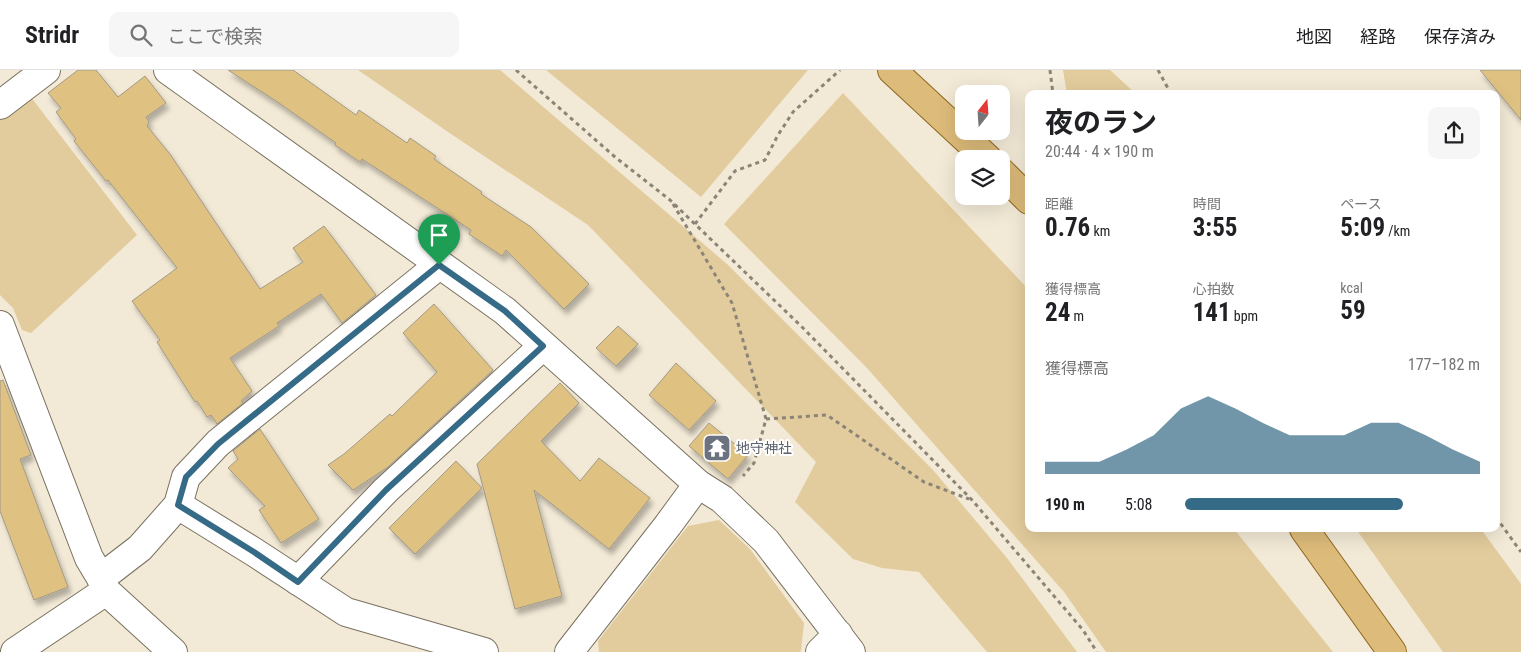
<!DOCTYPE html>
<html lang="ja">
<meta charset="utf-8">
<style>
body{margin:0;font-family:"Roboto Condensed","Noto Sans JP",sans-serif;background:#f6f6f6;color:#202124;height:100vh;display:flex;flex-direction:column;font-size:19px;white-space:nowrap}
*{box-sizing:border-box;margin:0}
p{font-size:16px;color:#757577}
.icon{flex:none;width:28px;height:28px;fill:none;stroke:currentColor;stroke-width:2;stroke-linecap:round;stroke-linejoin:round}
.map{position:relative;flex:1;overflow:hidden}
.sheet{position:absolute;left:1025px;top:20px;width:475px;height:442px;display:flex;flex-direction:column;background:#fff;border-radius:10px;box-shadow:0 5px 20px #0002}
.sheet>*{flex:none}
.needle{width:32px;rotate:17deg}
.tools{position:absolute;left:955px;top:15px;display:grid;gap:10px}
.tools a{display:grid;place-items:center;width:55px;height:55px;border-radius:10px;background:#fff;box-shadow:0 5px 20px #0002;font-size:25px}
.pin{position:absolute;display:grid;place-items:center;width:42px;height:42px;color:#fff;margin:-51px -21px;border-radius:50% 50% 50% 0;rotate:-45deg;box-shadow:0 0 5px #0007}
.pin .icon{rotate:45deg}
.round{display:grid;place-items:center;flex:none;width:52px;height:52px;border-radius:10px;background:#f6f6f6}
.overview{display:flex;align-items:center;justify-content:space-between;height:85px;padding:0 20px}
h1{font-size:28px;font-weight:700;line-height:38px}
.stats{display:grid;grid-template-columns:repeat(3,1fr);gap:8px;height:85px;padding:5px 20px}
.stats div{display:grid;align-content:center}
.stats b{font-size:25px;font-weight:700}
.stats small{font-size:14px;font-weight:400}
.stats p{font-size:14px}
.chart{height:140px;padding:10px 20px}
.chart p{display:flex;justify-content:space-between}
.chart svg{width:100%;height:90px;margin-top:5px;fill:#366b87;opacity:.7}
ul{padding:0 20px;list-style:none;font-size:16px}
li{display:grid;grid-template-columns:80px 60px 1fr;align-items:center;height:38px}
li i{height:12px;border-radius:6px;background:#366b87}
header{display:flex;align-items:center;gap:30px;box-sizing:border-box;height:70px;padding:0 25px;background:#fff;border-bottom:1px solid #e0e0e0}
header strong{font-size:24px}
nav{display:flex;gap:28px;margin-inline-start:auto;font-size:18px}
.search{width:350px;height:45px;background:#f6f6f6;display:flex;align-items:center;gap:12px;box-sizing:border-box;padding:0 18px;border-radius:10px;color:#757577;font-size:19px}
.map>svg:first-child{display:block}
.green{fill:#e2cc9d}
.building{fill:#dfc182;stroke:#a29a88;filter:url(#shadow)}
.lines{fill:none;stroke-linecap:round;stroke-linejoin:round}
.minor-casing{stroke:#797160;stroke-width:30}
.major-casing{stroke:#8e681f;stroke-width:30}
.path{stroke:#8b8477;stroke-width:3;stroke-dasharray:4 4;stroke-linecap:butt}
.minor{stroke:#fff;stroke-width:28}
.major{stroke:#ddbb7a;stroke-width:28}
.route-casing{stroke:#fff;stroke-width:10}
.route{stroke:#366b87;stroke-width:6}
.labels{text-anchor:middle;stroke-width:4;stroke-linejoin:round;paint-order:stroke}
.worship-label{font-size:14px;fill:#5b616d;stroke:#fff;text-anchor:start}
</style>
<header>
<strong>Stridr</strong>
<div class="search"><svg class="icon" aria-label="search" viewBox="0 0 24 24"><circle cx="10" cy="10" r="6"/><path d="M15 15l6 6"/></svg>ここで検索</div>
<nav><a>地図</a><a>経路</a><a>保存済み</a></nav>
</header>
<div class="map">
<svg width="1521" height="582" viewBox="0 0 1521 582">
<defs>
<filter id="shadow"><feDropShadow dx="3" dy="5.5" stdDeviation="2.5" flood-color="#0004"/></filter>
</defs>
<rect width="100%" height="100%" fill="#f2e9d6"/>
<g class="green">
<path d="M 358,0 L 500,0 L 727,194 L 933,400 L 1007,488 L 1077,582 L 987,582 L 919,502 L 882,498 L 853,489 L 795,432 L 816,392 L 588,155 L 454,66 Z"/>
<path d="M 546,0 L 808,0 L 701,127 Z"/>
<path d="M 1063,0 L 1110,0 L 1136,24 L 1067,24 Z"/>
<path d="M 843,23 L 1029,220 L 1029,459 L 1234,459 L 1333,582 L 1106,582 L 1064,522 L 867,298 L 724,154 Z"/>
<path d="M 30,26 L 137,165 L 31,263 L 22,260 L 13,238 L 0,225 L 0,48 Z"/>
<path d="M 719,450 L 750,479 L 804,553 L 801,580 L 800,582 L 599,582 L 598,571 L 688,456 Z"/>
<path d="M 1356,459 L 1481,459 L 1521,514 L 1521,582 L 1443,582 Z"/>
</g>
<g class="building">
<path d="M 78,0 L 96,0 L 118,27 L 145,6 L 166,33 L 146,47 L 149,52 L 147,56 L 170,84 L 260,219 L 303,192 L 293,178 L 324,156 L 376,225 L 342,253 L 321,224 L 277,253 L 279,256 L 230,288 L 252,321 L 241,331 L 243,333 L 217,354 L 211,345 L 207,347 L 197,331 L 195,332 L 157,272 L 160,270 L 132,231 L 177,198 L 108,110 L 106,111 L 74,71 L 76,69 L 56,42 L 61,38 L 48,23 Z"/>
<path d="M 228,0 L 293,0 L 356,45 L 359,40 L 407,73 L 410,68 L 436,86 L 434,89 L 482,122 L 481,124 L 531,157 L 589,214 L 564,239 L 506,180 L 502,186 L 469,164 L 471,160 L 362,89 L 360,92 L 335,75 L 336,73 L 279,33 Z"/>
<path d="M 1480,0 L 1521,0 L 1521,50 Z"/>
<path d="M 434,234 L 493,300 L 388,397 L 353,420 L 328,395 L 344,384 L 390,344 L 392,346 L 437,302 L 403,263 Z"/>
<path d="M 618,256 L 638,274 L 616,296 L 596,278 Z"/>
<path d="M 676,293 L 716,331 L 689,360 L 649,325 Z"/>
<path d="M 3,310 L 31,385 L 20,389 L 68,517 L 34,530 L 0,441 L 0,311 Z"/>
<path d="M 560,313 L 579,333 L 541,371 L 580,411 L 599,388 L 650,428 L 609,479 L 534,420 L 562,526 L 515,539 L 477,394 Z"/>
<path d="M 709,353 L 748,385 L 728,409 L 689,376 Z"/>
<path d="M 260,359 L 319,449 L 281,473 L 259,440 L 265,436 L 228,398 L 238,389 L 233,381 Z"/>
<path d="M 456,391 L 482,418 L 415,484 L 389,458 Z"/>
</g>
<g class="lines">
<defs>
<g id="minor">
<path d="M 168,0 L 505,241 L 698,414 L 722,429 L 766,471 L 851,582"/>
<path d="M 0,35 L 46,0"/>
<path d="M 0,255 L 89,488 L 101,508 L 106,521 L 173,582"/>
<path d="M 178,435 L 254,482 L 346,542 L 484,582"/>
<path d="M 101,508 L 140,478 L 178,435 L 186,407 L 218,373 L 439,195"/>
<path d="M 298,511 L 386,420 L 543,276"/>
<path d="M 15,582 L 106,521"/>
<path d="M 569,582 L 668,455 L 698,414"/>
<path d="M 820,582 L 838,564"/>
</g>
<g id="major">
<path d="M 892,0 L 988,89"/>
<path d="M 1001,102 L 1029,130"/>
<path d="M 1304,459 L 1392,582"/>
</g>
</defs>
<use href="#minor" class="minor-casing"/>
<use href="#major" class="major-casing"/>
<g class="path">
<path d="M 516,0 L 615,87 L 670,130 L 802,257 L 972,430 L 1083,560 L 1097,582"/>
<path d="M 1050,0 L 1053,24"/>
<path d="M 1158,0 L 1171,24"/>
<path d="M 673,134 L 732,233 L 766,349 L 754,393 L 743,406"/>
<path d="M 695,154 L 735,101 L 765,90 L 778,65 L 793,42 L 840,0"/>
<path d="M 766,349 L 827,345 L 924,412 L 969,429"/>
<path d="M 1496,447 L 1521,482"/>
</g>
<use href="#minor" class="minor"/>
<use href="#major" class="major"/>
</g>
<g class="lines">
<defs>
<path id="route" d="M 439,195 L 505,241 L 543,276 L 386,420 L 298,512 L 254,482 L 178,435 L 186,407 L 218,374 Z"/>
</defs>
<use href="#route" class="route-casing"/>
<use href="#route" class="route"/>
</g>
<defs>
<symbol id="temple-square" viewBox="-11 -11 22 22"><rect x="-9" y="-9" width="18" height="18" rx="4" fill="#6b7280" stroke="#fff"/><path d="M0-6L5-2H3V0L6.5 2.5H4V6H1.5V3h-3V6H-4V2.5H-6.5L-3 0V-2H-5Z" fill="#fff"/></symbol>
</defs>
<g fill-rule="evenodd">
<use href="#temple-square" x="701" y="362" width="32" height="32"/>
</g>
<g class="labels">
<g class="worship-label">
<text x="736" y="383">地守神社</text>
</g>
</g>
</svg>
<div class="tools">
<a><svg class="needle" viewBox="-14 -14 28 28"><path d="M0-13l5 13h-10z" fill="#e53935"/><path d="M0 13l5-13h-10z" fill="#757577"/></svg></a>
<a><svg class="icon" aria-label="layers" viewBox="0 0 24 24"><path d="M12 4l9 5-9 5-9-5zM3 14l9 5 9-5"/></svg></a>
</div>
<div class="pin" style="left:439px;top:195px;background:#1e9e55"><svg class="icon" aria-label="arrive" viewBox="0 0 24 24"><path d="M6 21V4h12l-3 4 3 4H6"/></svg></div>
<section class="sheet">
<div class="overview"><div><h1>夜のラン</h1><p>20:44 · 4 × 190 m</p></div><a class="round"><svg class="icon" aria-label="share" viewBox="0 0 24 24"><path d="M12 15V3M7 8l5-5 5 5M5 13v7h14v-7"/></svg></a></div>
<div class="stats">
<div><p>距離</p><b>0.76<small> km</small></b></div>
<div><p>時間</p><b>3:55</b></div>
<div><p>ペース</p><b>5:09<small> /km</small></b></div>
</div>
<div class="stats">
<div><p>獲得標高</p><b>24<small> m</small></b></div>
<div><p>心拍数</p><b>141<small> bpm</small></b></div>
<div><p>kcal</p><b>59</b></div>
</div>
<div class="chart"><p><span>獲得標高</span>177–182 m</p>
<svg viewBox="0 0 160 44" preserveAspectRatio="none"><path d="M0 44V38L10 38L20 38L30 32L40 25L50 12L60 6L70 12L80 19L90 25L100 25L110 25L120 19L130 19L140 25L150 32L160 38V44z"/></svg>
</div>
<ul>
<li><b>190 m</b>5:08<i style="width:74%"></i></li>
</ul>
</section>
</div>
